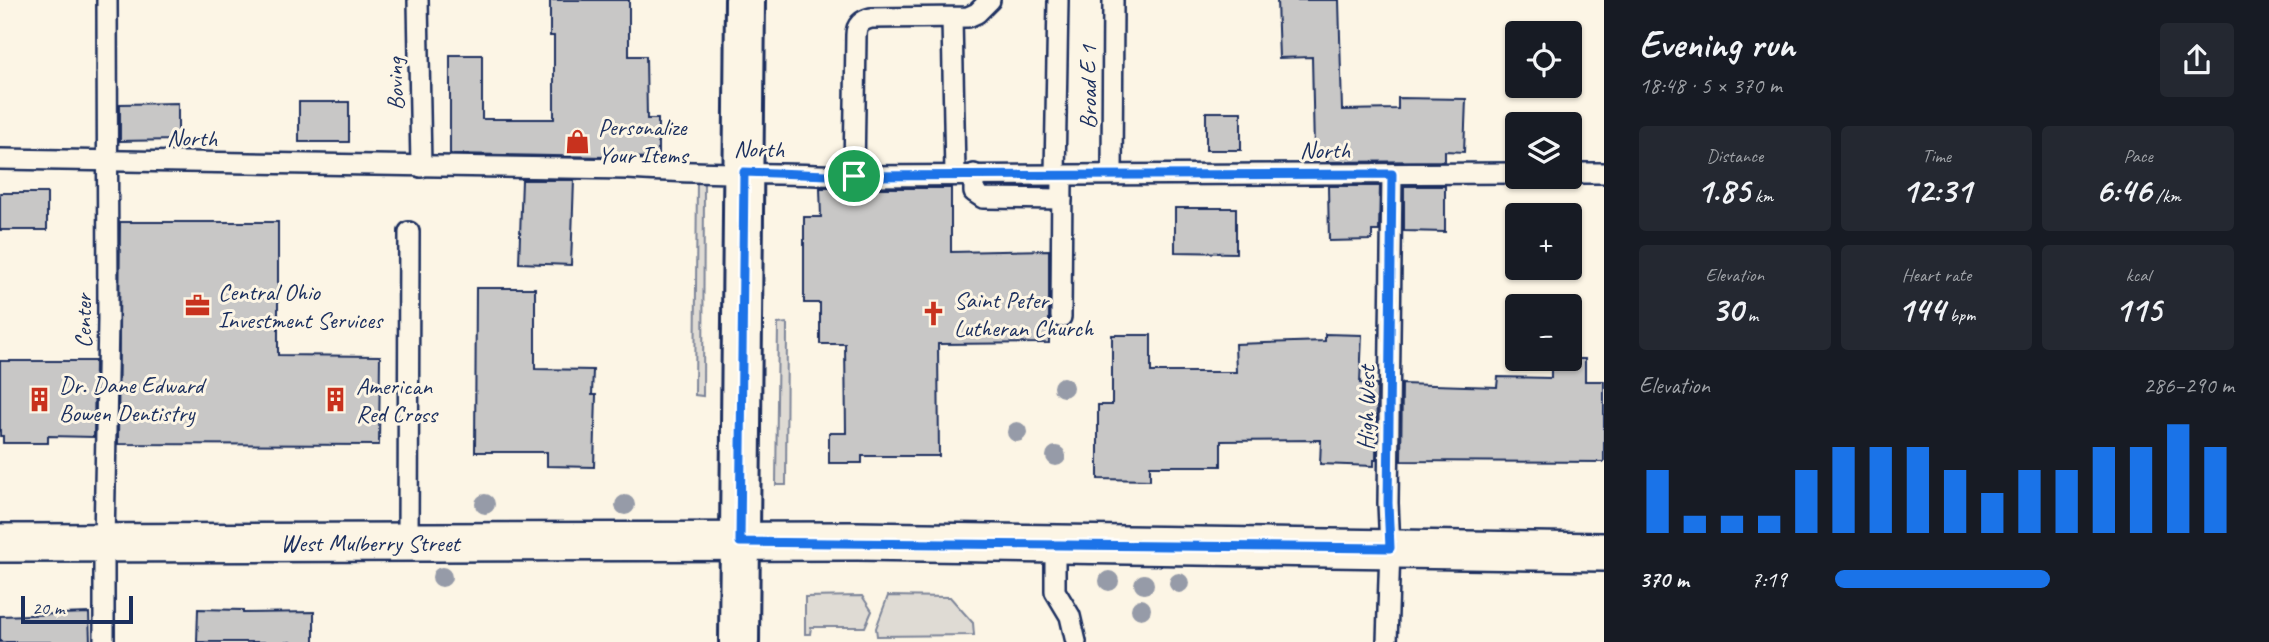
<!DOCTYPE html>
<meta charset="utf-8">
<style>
body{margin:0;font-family:Caveat,sans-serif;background:#242831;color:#f1f3f6;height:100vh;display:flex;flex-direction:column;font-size:26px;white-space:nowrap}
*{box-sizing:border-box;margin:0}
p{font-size:23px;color:#9ea1a6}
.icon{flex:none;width:38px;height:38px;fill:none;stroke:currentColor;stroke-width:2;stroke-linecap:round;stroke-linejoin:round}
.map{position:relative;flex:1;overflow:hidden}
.side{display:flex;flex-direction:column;background:#171b24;width:665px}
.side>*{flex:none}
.fabs{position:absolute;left:1505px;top:21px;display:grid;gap:14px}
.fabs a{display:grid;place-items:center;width:77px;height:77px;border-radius:7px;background:#171b24;box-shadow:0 2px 5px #0004;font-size:35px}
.scale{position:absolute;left:21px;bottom:18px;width:112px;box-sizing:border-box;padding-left:7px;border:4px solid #1b2f5e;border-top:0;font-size:19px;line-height:24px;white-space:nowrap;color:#1b2f5e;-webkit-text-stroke:5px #fcf5e5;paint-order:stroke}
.pin{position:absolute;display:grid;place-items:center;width:60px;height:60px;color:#fff;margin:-30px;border:4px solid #fff;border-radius:50%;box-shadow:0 2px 7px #0007}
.round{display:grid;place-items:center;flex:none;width:74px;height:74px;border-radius:7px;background:#242831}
.headline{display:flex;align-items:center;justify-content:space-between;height:119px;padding:0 35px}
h1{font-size:38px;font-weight:700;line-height:52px}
.stats{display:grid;grid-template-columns:repeat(3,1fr);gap:10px;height:119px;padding:7px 35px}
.stats div{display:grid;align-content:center;border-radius:7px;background:#242831;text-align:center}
.stats b{font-size:35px;font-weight:700}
.stats small{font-size:19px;font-weight:400}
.stats p{font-size:19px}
.chart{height:196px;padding:14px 35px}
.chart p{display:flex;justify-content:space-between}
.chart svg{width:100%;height:126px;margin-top:7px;stroke:#1a73e8;stroke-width:6}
ul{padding:0 35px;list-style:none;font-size:23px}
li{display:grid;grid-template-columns:112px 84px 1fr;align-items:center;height:52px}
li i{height:18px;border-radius:9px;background:#1a73e8}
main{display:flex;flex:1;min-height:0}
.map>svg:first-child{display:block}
.green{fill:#dfdbd4;stroke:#7d8599;stroke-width:2}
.building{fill:#c8c7c6;stroke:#1b2f5e;stroke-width:2}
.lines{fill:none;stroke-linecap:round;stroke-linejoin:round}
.lane-casing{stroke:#1b2f5e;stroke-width:24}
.street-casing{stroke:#1b2f5e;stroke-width:42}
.secondary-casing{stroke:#1b2f5e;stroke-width:44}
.lane{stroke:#fcf5e5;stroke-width:19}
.street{stroke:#fcf5e5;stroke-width:37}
.secondary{stroke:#fcf5e5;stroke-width:38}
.tree{fill:#969ba8}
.route-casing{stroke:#fff;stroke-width:14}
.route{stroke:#1a73e8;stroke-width:9}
.labels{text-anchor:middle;stroke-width:6;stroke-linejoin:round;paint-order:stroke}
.street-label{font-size:24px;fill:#1b2f5e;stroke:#fcf5e5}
.poi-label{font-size:24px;fill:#1b2f5e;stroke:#fcf5e5;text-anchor:start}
</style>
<main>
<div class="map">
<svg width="1604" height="642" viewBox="0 0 1604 642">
<rect width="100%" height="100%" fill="#fcf5e5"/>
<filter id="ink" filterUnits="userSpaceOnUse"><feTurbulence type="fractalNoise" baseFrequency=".0143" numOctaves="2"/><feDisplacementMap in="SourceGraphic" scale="14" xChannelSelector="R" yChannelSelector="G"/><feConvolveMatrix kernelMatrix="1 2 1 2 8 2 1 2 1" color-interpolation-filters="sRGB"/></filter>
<g filter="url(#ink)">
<g class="green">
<path d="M 697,180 L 704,184 L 703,396 L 695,395 Z"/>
<path d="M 787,323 L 786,485 L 776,485 L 778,324 Z"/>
<path d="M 862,596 L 872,611 L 865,627 L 811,627 L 810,634 L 805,634 L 805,597 Z"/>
<path d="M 888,596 L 950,597 L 973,623 L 974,635 L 877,636 L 876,628 Z"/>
</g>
<g class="building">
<path d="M 550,0 L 629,0 L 629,56 L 646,56 L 647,119 L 658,119 L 658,158 L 450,154 L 450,55 L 482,55 L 482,119 L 554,119 L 554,36 L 550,36 Z"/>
<path d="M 1277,0 L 1339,0 L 1342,110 L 1398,109 L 1398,98 L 1466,99 L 1464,152 L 1445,151 L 1445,161 L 1327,162 L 1327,149 L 1314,150 L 1312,57 L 1279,58 Z"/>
<rect x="299" y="102" width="50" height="40"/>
<path d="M 178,103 L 178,140 L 120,141 L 120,104 Z"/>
<rect x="1206" y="112" width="35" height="38"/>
<path d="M 522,180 L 574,180 L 571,265 L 519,263 Z"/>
<path d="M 1328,186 L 1380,186 L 1379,231 L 1372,231 L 1372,240 L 1329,241 Z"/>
<path d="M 1404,186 L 1445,186 L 1445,232 L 1404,231 Z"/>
<path d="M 820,188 L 951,188 L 951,252 L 1049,250 L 1049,343 L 938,344 L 939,456 L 862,456 L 862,463 L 829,463 L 829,433 L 846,433 L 845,344 L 820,344 L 820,303 L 804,303 L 804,217 L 821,217 Z"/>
<rect x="0" y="193" width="47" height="37"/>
<path d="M 1175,208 L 1236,208 L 1236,253 L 1175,252 Z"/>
<path d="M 120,222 L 278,222 L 278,355 L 380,356 L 379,445 L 118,444 Z"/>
<path d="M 476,288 L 535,288 L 535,369 L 593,370 L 592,395 L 596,395 L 594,467 L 547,466 L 547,452 L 475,452 Z"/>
<path d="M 1325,334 L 1362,335 L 1360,383 L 1377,384 L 1376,460 L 1374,460 L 1374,466 L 1320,464 L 1321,440 L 1221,441 L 1221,466 L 1150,466 L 1150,480 L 1098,479 L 1098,405 L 1112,405 L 1112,335 L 1151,335 L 1151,372 L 1236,372 L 1235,344 L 1325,341 Z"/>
<path d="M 1551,359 L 1585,359 L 1585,381 L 1604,381 L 1604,462 L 1401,461 L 1402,384 L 1497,387 L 1498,377 L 1551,378 Z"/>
<path d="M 0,361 L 95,361 L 94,437 L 48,436 L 48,443 L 3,443 L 3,436 L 0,436 Z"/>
<path d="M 198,609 L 243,610 L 243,613 L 314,612 L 314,642 L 197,642 Z"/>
<path d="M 89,613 L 90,642 L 0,642 L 0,616 Z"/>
</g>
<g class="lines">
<defs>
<g id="lane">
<path d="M 418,0 L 421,167"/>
<path d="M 952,18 L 955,174"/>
<path d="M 0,159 L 628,169 C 703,174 779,173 854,176 L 1517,173"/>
<path d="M 1570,173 L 1604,173"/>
<path d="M 974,174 L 974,192 L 983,198 L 1062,199"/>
<path d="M 1112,174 L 1113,0"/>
<path d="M 1055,175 L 1058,0"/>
<path d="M 854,176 L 856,35 C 856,25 862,20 871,18 L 968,17 L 977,13 L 990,0"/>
<path d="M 1061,317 L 1062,175"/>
<path d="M 408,543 L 409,232"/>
<path d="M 1055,544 L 1055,591 L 1070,616 L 1076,642"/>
<path d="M 104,642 L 104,543 L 108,319 L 107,0"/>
<path d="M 1387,642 L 1390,548 L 1388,503 L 1392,174"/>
</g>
<path id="street" d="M 0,543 L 857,541 L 1604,552"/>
<path id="secondary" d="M 739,642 L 745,0"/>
</defs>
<use href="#lane" class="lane-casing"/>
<use href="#street" class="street-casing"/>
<use href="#secondary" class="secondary-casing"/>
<use href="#lane" class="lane"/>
<use href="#street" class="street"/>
<use href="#secondary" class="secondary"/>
</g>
<g class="tree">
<circle cx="1063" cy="387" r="10"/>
<circle cx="1017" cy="432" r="10"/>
<circle cx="1056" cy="456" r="10"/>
<circle cx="485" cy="504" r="10"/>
<circle cx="625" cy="505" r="10"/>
<circle cx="442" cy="577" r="10"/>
<circle cx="1109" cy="581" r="10"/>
<circle cx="1179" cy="583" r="10"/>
<circle cx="1144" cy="584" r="10"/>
<circle cx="1141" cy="609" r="10"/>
</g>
</g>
<g class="lines" filter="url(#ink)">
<defs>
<path id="route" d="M 744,172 L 854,176 L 1392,174 L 1388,503 L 1390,548 L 740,542 Z"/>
</defs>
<use href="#route" class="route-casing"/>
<use href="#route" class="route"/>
</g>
<defs>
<symbol id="shop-bare" viewBox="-9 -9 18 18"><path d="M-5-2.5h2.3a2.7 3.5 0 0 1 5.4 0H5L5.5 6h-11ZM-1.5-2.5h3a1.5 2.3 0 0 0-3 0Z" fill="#c8321e" stroke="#fcf5e5" stroke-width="2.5" paint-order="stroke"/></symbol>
<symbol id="office-bare" viewBox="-9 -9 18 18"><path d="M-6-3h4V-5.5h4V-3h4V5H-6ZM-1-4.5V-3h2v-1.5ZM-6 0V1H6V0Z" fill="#c8321e" stroke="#fcf5e5" stroke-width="2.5" paint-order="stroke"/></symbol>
<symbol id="church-bare" viewBox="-9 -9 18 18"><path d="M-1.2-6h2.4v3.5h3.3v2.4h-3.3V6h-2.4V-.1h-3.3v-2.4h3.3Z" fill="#c8321e" stroke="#fcf5e5" stroke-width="2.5" paint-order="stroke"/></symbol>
<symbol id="building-bare" viewBox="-9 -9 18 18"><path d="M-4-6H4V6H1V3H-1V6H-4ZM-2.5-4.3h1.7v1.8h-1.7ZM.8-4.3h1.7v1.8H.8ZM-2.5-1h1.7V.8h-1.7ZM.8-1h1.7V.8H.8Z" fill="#c8321e" stroke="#fcf5e5" stroke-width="2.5" paint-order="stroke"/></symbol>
</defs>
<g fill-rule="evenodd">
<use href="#shop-bare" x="560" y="124" width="35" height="35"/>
<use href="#office-bare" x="180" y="288" width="35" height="35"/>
<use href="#church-bare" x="916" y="296" width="35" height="35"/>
<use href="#building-bare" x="22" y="382" width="35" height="35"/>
<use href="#building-bare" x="318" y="382" width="35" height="35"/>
</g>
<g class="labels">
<g class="street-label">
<text transform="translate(395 84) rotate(-91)" y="8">Boving</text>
<text transform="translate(1088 87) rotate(-90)" y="8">Broad E 1</text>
<text transform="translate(192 138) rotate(1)" y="8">North</text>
<text transform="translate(759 149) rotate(1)" y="8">North</text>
<text x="1325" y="158">North</text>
<text transform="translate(83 321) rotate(-90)" y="8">Center</text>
<text transform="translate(1366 408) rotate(-89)" y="8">High West</text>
<text x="370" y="551">West Mulberry Street</text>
</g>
<g class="poi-label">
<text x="598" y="135">Personalize<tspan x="598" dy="28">Your Items</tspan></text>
<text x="218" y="300">Central Ohio<tspan x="218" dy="28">Investment Services</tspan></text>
<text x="954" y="308">Saint Peter<tspan x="954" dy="28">Lutheran Church</tspan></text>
<text x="59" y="393">Dr. Dane Edward<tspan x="59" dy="28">Bowen Dentistry</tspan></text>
<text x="356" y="394">American<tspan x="356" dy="28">Red Cross</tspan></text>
</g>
</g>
</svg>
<div class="fabs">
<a><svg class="icon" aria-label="locate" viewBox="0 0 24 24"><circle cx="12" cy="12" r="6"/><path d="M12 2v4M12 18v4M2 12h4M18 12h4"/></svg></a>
<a><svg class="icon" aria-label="layers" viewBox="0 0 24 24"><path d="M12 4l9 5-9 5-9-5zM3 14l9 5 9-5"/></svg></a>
<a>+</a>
<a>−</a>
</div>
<div class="scale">20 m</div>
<div class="pin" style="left:854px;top:176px;background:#1e9e55"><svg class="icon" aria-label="arrive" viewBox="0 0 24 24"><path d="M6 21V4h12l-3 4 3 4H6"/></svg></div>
</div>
<section class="side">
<div class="headline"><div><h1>Evening run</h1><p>18:48 · 5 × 370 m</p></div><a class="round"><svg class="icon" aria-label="share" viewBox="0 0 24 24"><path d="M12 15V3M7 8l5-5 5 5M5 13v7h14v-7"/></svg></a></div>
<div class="stats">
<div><p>Distance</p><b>1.85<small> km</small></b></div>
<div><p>Time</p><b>12:31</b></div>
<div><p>Pace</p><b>6:46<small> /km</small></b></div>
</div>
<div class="stats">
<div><p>Elevation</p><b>30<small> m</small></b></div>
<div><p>Heart rate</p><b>144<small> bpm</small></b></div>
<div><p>kcal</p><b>115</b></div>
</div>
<div class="chart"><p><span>Elevation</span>286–290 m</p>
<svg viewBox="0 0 160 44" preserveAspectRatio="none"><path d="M5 44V22M15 44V38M25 44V38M35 44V38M45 44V22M55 44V14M65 44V14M75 44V14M85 44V22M95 44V30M105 44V22M115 44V22M125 44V14M135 44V14M145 44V6M155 44V14"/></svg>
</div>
<ul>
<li><b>370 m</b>7:19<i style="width:54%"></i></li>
</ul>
</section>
</main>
